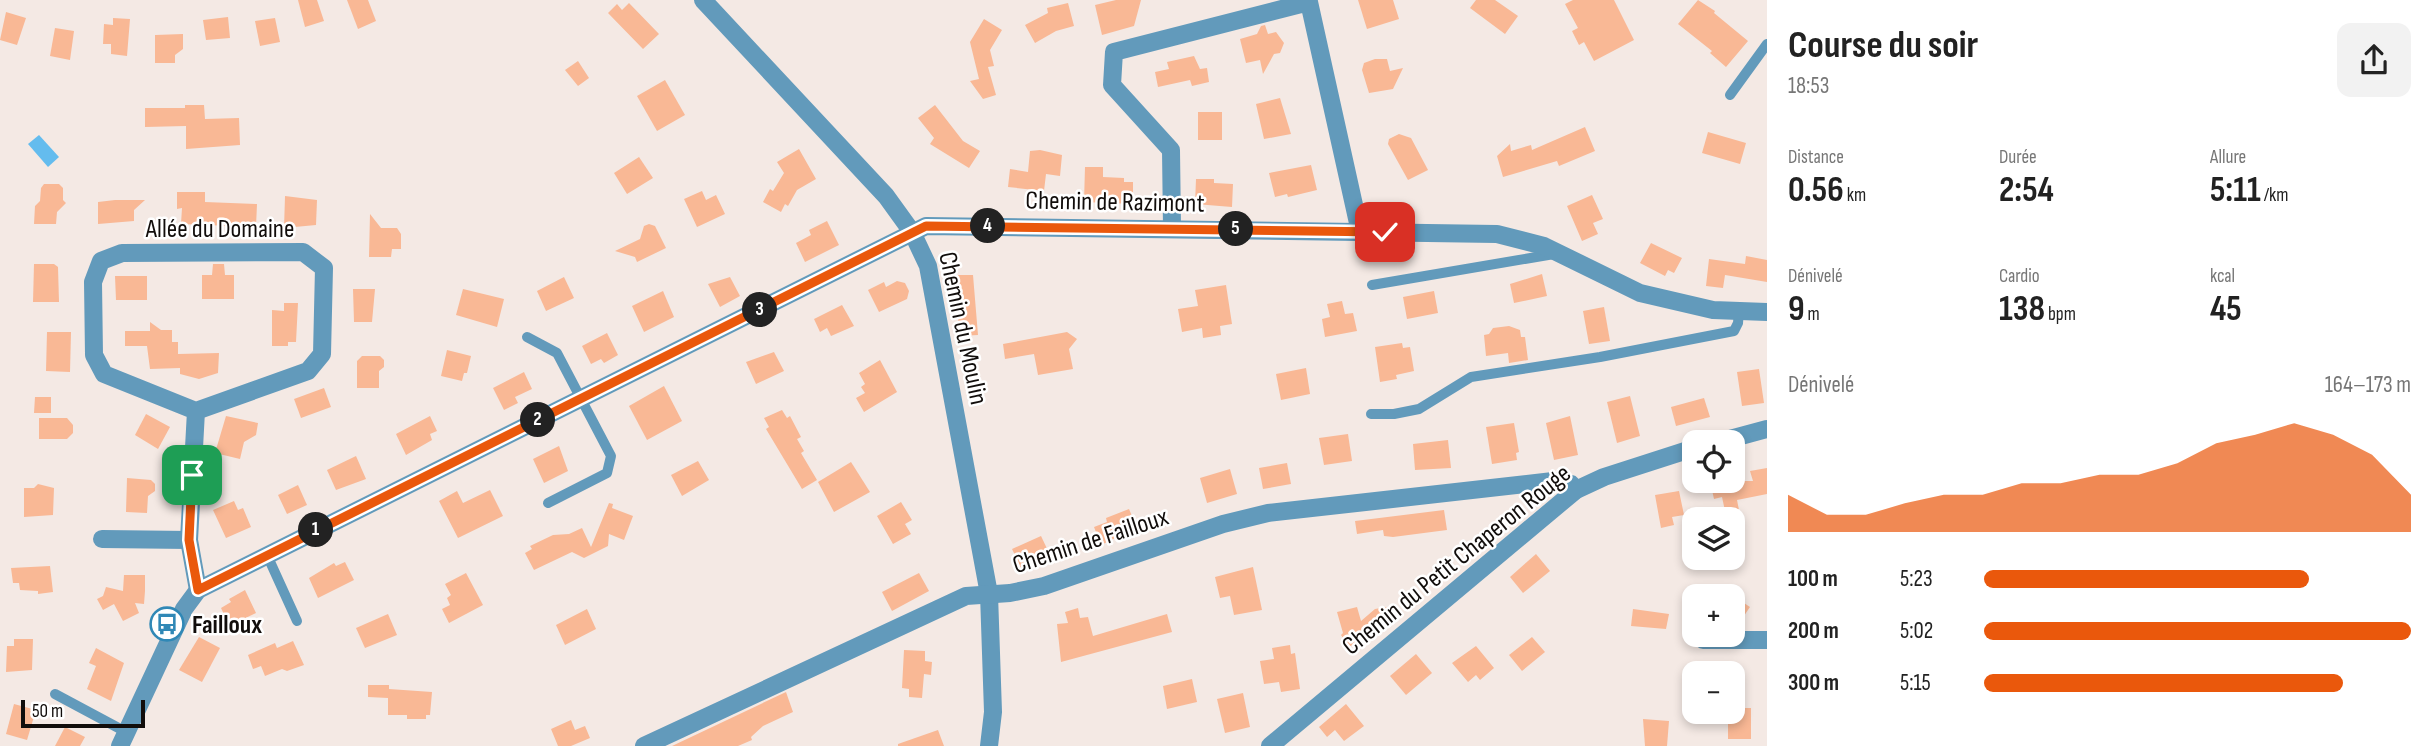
<!DOCTYPE html>
<html lang="fr">
<meta charset="utf-8">
<style>
body{margin:0;font-family:"Sofia Sans Condensed",sans-serif;background:#f2f2f2;color:#222;height:100vh;display:flex;flex-direction:column;font-size:26px;white-space:nowrap}
*{box-sizing:border-box;margin:0}
p{font-size:23px;color:#767676}
.icon{flex:none;width:38px;height:38px;fill:none;stroke:currentColor;stroke-width:2;stroke-linecap:round;stroke-linejoin:round}
.map{position:relative;flex:1;overflow:hidden}
.sheet{display:flex;flex-direction:column;background:#fff;width:665px}
.sheet>*{flex:none}
.buttons{position:absolute;left:1682px;top:430px;display:grid;gap:14px}
.buttons a{display:grid;place-items:center;width:63px;height:63px;border-radius:14px;background:#fff;box-shadow:0 4px 10px #0003;font-size:35px}
.scale{position:absolute;left:21px;bottom:18px;width:124px;box-sizing:border-box;padding-left:7px;border:4px solid #110d0b;border-top:0;font-size:19px;line-height:24px;white-space:nowrap;color:#110d0b;-webkit-text-stroke:5px #fff;paint-order:stroke}
.pin{position:absolute;display:grid;place-items:center;width:60px;height:60px;color:#fff;margin:-30px;border-radius:14px;box-shadow:0 4px 10px #0006}
.km{position:absolute;width:35px;height:35px;margin:-18px;border-radius:50%;background:#222;color:#fff;font-size:19px;line-height:35px;text-align:center}
.round{display:grid;place-items:center;flex:none;width:74px;height:74px;border-radius:14px;background:#f2f2f2}
.headline{display:flex;align-items:center;justify-content:space-between;height:119px;padding:0 21px}
h1{font-size:38px;font-weight:700;line-height:52px}
.metrics{display:grid;grid-template-columns:repeat(3,1fr);gap:10px;height:119px;padding:7px 21px}
.metrics div{display:grid;align-content:center}
.metrics b{font-size:35px;font-weight:700}
.metrics small{font-size:19px;font-weight:400}
.metrics p{font-size:19px}
.chart{height:196px;padding:14px 21px}
.chart p{display:flex;justify-content:space-between}
.chart svg{width:100%;height:126px;margin-top:7px;fill:#ea580c;opacity:.7}
ul{padding:0 21px;list-style:none;font-size:23px}
li{display:grid;grid-template-columns:112px 84px 1fr;align-items:center;height:52px}
li i{height:18px;border-radius:9px;background:#ea580c}
main{display:flex;flex:1;min-height:0}
.map>svg:first-child{display:block}
.water{fill:#64bcee}
.building{fill:#f9b895}
.lines{fill:none;stroke-linecap:round;stroke-linejoin:round}
.service{stroke:#629abb;stroke-width:10}
.minor{stroke:#629abb;stroke-width:18}
.tertiary{stroke:#629abb;stroke-width:18}
.route-casing{stroke:#fff;stroke-width:14}
.route{stroke:#ea580c;stroke-width:9}
.labels{text-anchor:middle;stroke-width:5;stroke-linejoin:round;paint-order:stroke}
.street-label{font-size:26px;fill:#110d0b;stroke:#fff}
.poi-label{font-size:26px;font-weight:bold;fill:#110d0b;stroke:#fff;text-anchor:start}
</style>
<main>
<div class="map">
<svg width="1767" height="746" viewBox="0 0 1767 746">
<rect width="100%" height="100%" fill="#f4e9e4"/>
<path class="water" d="M 39,135 L 59,157 L 48,167 L 28,144 Z"/>
<g class="building">
<path d="M 298,0 L 317,0 L 324,21 L 305,27 Z"/>
<path d="M 347,0 L 368,0 L 376,21 L 358,29 Z"/>
<path d="M 1116,0 L 1141,0 L 1134,26 L 1102,35 L 1095,5 Z"/>
<path d="M 1358,0 L 1393,0 L 1399,19 L 1367,29 Z"/>
<path d="M 1476,0 L 1495,0 L 1518,16 L 1505,34 L 1470,8 Z"/>
<path d="M 1573,0 L 1614,0 L 1634,40 L 1594,61 L 1584,42 L 1579,45 L 1572,31 L 1578,28 L 1565,4 Z"/>
<path d="M 1698,0 L 1715,11 L 1714,13 L 1748,41 L 1726,67 L 1710,53 L 1712,51 L 1678,24 Z"/>
<path d="M 629,3 L 659,34 L 643,49 L 608,13 L 617,4 L 622,10 Z"/>
<path d="M 1068,3 L 1074,26 L 1056,31 L 1035,43 L 1025,25 L 1048,13 L 1047,8 Z"/>
<path d="M 6,12 L 26,18 L 17,45 L 0,40 Z"/>
<path d="M 228,17 L 230,38 L 206,40 L 203,20 Z"/>
<path d="M 113,18 L 130,19 L 127,56 L 111,54 L 111,44 L 103,44 L 104,24 L 113,25 Z"/>
<path d="M 275,18 L 280,42 L 260,46 L 255,21 Z"/>
<path d="M 984,19 L 1002,30 L 990,50 L 994,66 L 988,67 L 996,95 L 983,99 L 970,81 L 979,79 L 970,42 Z"/>
<path d="M 1265,25 L 1268,34 L 1276,32 L 1284,43 L 1280,53 L 1274,54 L 1263,74 L 1260,60 L 1246,63 L 1240,39 L 1257,34 L 1261,26 Z"/>
<path d="M 55,28 L 74,31 L 70,60 L 50,56 Z"/>
<path d="M 183,34 L 183,49 L 175,55 L 175,63 L 155,63 L 155,35 Z"/>
<path d="M 1194,56 L 1200,69 L 1207,68 L 1209,82 L 1192,86 L 1190,80 L 1158,87 L 1155,72 L 1169,69 L 1167,62 Z"/>
<path d="M 1375,59 L 1387,59 L 1390,71 L 1403,68 L 1393,89 L 1369,93 L 1362,70 L 1364,63 Z"/>
<path d="M 578,61 L 589,78 L 578,86 L 565,70 Z"/>
<path d="M 665,80 L 685,115 L 657,131 L 637,96 Z"/>
<path d="M 1280,98 L 1291,134 L 1264,139 L 1256,104 Z"/>
<path d="M 185,105 L 204,105 L 205,119 L 239,118 L 240,145 L 186,149 L 186,126 L 145,127 L 145,108 L 185,108 Z"/>
<path d="M 935,105 L 963,141 L 980,151 L 969,168 L 930,144 L 934,138 L 918,118 Z"/>
<rect x="1198" y="112" width="24" height="28"/>
<path d="M 1585,127 L 1595,151 L 1559,166 L 1557,161 L 1503,177 L 1497,156 L 1510,144 L 1511,151 L 1531,145 L 1532,150 Z"/>
<path d="M 1708,132 L 1746,143 L 1740,164 L 1702,153 Z"/>
<path d="M 1399,134 L 1411,138 L 1428,170 L 1408,180 L 1388,144 L 1389,139 Z"/>
<path d="M 799,149 L 816,179 L 797,190 L 788,206 L 785,204 L 781,212 L 763,202 L 770,189 L 773,191 L 784,173 L 777,162 Z"/>
<path d="M 1040,150 L 1062,155 L 1060,176 L 1046,174 L 1044,191 L 1008,187 L 1010,169 L 1028,172 L 1030,151 Z"/>
<path d="M 639,157 L 653,178 L 627,194 L 614,173 Z"/>
<path d="M 1311,165 L 1317,190 L 1288,197 L 1287,194 L 1275,197 L 1269,173 Z"/>
<path d="M 1085,167 L 1103,167 L 1103,177 L 1124,178 L 1124,182 L 1133,182 L 1133,204 L 1084,202 Z"/>
<path d="M 1196,179 L 1214,179 L 1214,183 L 1233,184 L 1232,207 L 1195,204 Z"/>
<path d="M 44,184 L 59,184 L 63,188 L 63,200 L 66,203 L 57,212 L 56,224 L 34,224 L 35,206 L 40,201 L 41,188 Z"/>
<path d="M 702,191 L 706,200 L 716,195 L 725,214 L 697,227 L 684,199 Z"/>
<path d="M 177,192 L 205,192 L 205,202 L 257,204 L 256,227 L 181,224 L 182,208 L 177,209 Z"/>
<path d="M 1592,195 L 1603,219 L 1593,223 L 1598,234 L 1582,241 L 1567,206 Z"/>
<path d="M 285,196 L 317,200 L 316,225 L 284,228 Z"/>
<path d="M 115,200 L 145,200 L 134,210 L 134,221 L 98,224 L 98,202 Z"/>
<path d="M 370,214 L 381,228 L 397,228 L 401,234 L 401,249 L 392,249 L 391,257 L 369,257 Z"/>
<path d="M 827,221 L 839,245 L 805,262 L 796,243 L 811,235 L 809,230 Z"/>
<path d="M 649,224 L 655,226 L 666,248 L 637,262 L 635,257 L 615,251 L 640,239 L 644,226 Z"/>
<path d="M 1651,243 L 1682,258 L 1674,273 L 1668,270 L 1665,276 L 1640,263 Z"/>
<path d="M 1746,256 L 1767,260 L 1767,282 L 1725,275 L 1723,288 L 1706,286 L 1709,259 L 1745,264 Z"/>
<path d="M 34,264 L 54,264 L 58,267 L 59,302 L 33,302 Z"/>
<path d="M 213,264 L 224,264 L 225,275 L 234,275 L 234,299 L 202,299 L 202,275 L 212,275 Z"/>
<path d="M 1542,274 L 1547,296 L 1514,303 L 1510,284 Z"/>
<path d="M 958,275 L 973,275 L 978,335 L 960,336 L 955,290 L 959,290 Z"/>
<path d="M 115,276 L 147,276 L 147,300 L 116,300 Z"/>
<path d="M 564,277 L 574,298 L 546,311 L 537,291 Z"/>
<path d="M 730,277 L 740,296 L 720,307 L 708,284 Z"/>
<path d="M 897,281 L 905,283 L 909,291 L 907,299 L 879,312 L 868,290 L 884,282 L 886,287 Z"/>
<path d="M 1226,285 L 1232,324 L 1220,326 L 1221,335 L 1203,338 L 1202,328 L 1182,332 L 1178,309 L 1198,306 L 1195,290 Z"/>
<path d="M 353,289 L 375,289 L 372,322 L 354,322 Z"/>
<path d="M 463,289 L 504,299 L 497,327 L 456,315 Z"/>
<path d="M 663,291 L 674,317 L 644,332 L 632,306 Z"/>
<path d="M 1434,291 L 1438,313 L 1407,319 L 1403,297 Z"/>
<path d="M 1342,301 L 1345,314 L 1353,313 L 1357,331 L 1325,337 L 1322,319 L 1330,317 L 1327,304 Z"/>
<path d="M 284,303 L 298,303 L 296,342 L 288,342 L 288,346 L 272,346 L 272,310 L 284,311 Z"/>
<path d="M 842,305 L 854,326 L 831,336 L 827,328 L 820,332 L 814,319 Z"/>
<path d="M 1604,307 L 1610,341 L 1589,344 L 1583,311 Z"/>
<path d="M 150,322 L 161,330 L 172,330 L 172,342 L 178,342 L 178,354 L 219,353 L 218,373 L 199,379 L 180,374 L 180,368 L 150,369 L 147,346 L 125,346 L 125,331 L 150,331 Z"/>
<path d="M 1509,326 L 1520,330 L 1521,337 L 1525,337 L 1528,360 L 1509,363 L 1508,353 L 1486,356 L 1484,335 L 1489,334 L 1493,328 Z"/>
<path d="M 47,332 L 71,332 L 70,372 L 46,371 Z"/>
<path d="M 1067,332 L 1077,339 L 1069,349 L 1073,369 L 1038,375 L 1034,354 L 1005,359 L 1003,344 Z"/>
<path d="M 607,333 L 618,355 L 604,363 L 601,359 L 591,364 L 582,346 Z"/>
<path d="M 1402,343 L 1403,348 L 1410,347 L 1414,371 L 1396,375 L 1397,379 L 1380,382 L 1375,347 Z"/>
<path d="M 447,350 L 471,356 L 467,373 L 464,373 L 462,381 L 441,376 Z"/>
<path d="M 774,352 L 784,371 L 756,384 L 746,362 Z"/>
<path d="M 362,356 L 380,356 L 384,360 L 384,367 L 379,371 L 379,388 L 357,388 L 357,361 Z"/>
<path d="M 880,360 L 897,392 L 864,412 L 856,398 L 865,393 L 861,387 L 865,384 L 859,373 Z"/>
<path d="M 1306,368 L 1310,394 L 1281,400 L 1276,374 Z"/>
<path d="M 1759,369 L 1764,403 L 1742,406 L 1737,372 Z"/>
<path d="M 524,372 L 532,389 L 515,397 L 518,403 L 504,410 L 493,388 Z"/>
<path d="M 664,386 L 682,421 L 647,440 L 629,406 Z"/>
<path d="M 324,388 L 331,407 L 301,418 L 294,399 Z"/>
<path d="M 1630,396 L 1640,436 L 1617,443 L 1607,402 Z"/>
<path d="M 35,397 L 51,397 L 51,413 L 34,413 Z"/>
<path d="M 1704,398 L 1710,417 L 1676,426 L 1671,407 Z"/>
<path d="M 782,410 L 787,418 L 790,416 L 801,437 L 797,439 L 804,451 L 801,453 L 817,480 L 802,489 L 766,429 L 769,427 L 764,418 Z"/>
<path d="M 146,414 L 170,427 L 158,449 L 135,435 Z"/>
<path d="M 226,416 L 258,423 L 256,435 L 244,442 L 240,459 L 215,453 Z"/>
<path d="M 430,416 L 437,431 L 430,434 L 432,440 L 406,455 L 396,434 Z"/>
<path d="M 1570,416 L 1578,455 L 1554,460 L 1546,423 Z"/>
<path d="M 39,418 L 67,418 L 73,425 L 73,433 L 67,439 L 39,439 Z"/>
<path d="M 1514,423 L 1519,452 L 1516,453 L 1517,460 L 1492,464 L 1486,427 Z"/>
<path d="M 1348,434 L 1352,461 L 1324,465 L 1319,438 Z"/>
<path d="M 1448,440 L 1451,468 L 1415,470 L 1413,444 Z"/>
<path d="M 559,446 L 568,471 L 544,483 L 533,459 Z"/>
<path d="M 356,456 L 366,479 L 336,490 L 327,470 Z"/>
<path d="M 698,461 L 709,480 L 682,496 L 671,475 Z"/>
<path d="M 851,462 L 870,492 L 834,512 L 818,482 Z"/>
<path d="M 1287,463 L 1291,484 L 1263,489 L 1259,468 Z"/>
<path d="M 1767,468 L 1767,494 L 1737,500 L 1741,520 L 1727,520 L 1722,497 L 1714,499 L 1710,481 L 1753,481 L 1750,471 Z"/>
<path d="M 1230,469 L 1237,494 L 1207,503 L 1200,478 Z"/>
<path d="M 127,478 L 151,480 L 155,484 L 155,491 L 148,496 L 147,513 L 126,512 Z"/>
<path d="M 38,484 L 54,488 L 53,515 L 24,517 L 24,488 L 34,488 Z"/>
<path d="M 298,485 L 307,505 L 287,514 L 278,495 Z"/>
<path d="M 490,490 L 503,516 L 458,538 L 439,501 L 457,491 L 463,503 Z"/>
<path d="M 1679,491 L 1684,515 L 1672,517 L 1674,525 L 1661,528 L 1655,495 Z"/>
<path d="M 234,501 L 238,510 L 243,508 L 251,527 L 226,538 L 213,510 Z"/>
<path d="M 901,502 L 912,520 L 905,524 L 911,534 L 893,544 L 877,516 Z"/>
<path d="M 609,503 L 613,504 L 612,508 L 633,516 L 624,540 L 609,534 L 608,546 L 584,558 L 572,552 L 534,570 L 525,553 L 532,549 L 530,546 L 553,535 L 569,534 L 582,528 L 591,547 Z"/>
<path d="M 1129,509 L 1135,523 L 1132,530 L 1101,545 L 1094,527 L 1107,522 L 1106,518 Z"/>
<path d="M 1444,510 L 1447,530 L 1393,537 L 1384,536 L 1383,530 L 1357,534 L 1355,521 Z"/>
<path d="M 1041,536 L 1051,557 L 1022,570 L 1012,549 Z"/>
<path d="M 1536,554 L 1550,571 L 1523,593 L 1510,577 Z"/>
<path d="M 345,562 L 354,580 L 318,598 L 309,578 L 334,563 L 336,566 Z"/>
<path d="M 50,566 L 53,592 L 38,594 L 38,591 L 20,590 L 19,583 L 13,583 L 11,568 Z"/>
<path d="M 1253,567 L 1262,610 L 1234,615 L 1230,596 L 1220,598 L 1215,577 Z"/>
<path d="M 466,573 L 483,605 L 449,623 L 442,609 L 450,605 L 447,598 L 451,595 L 445,584 Z"/>
<path d="M 919,573 L 929,591 L 892,611 L 882,592 Z"/>
<path d="M 124,575 L 145,575 L 145,591 L 144,604 L 135,603 L 139,613 L 123,621 L 114,604 L 103,610 L 97,599 L 103,596 L 106,587 L 123,591 Z"/>
<path d="M 245,590 L 256,613 L 235,623 L 234,620 L 230,627 L 221,608 L 231,602 L 229,599 Z"/>
<path d="M 1732,595 L 1750,607 L 1735,629 L 1732,629 Z"/>
<path d="M 1357,607 L 1361,621 L 1375,609 L 1386,607 L 1395,617 L 1355,648 L 1352,645 L 1349,647 L 1341,635 L 1343,633 L 1337,612 Z"/>
<path d="M 1078,608 L 1080,618 L 1088,617 L 1093,636 L 1167,614 L 1172,632 L 1061,662 L 1057,624 L 1068,623 L 1065,612 Z"/>
<path d="M 587,609 L 596,629 L 565,645 L 556,625 Z"/>
<path d="M 1633,609 L 1669,614 L 1666,629 L 1631,626 Z"/>
<path d="M 388,614 L 397,635 L 365,648 L 356,628 Z"/>
<path d="M 199,637 L 220,648 L 202,682 L 179,670 Z"/>
<path d="M 1532,637 L 1545,652 L 1522,671 L 1509,655 Z"/>
<path d="M 14,639 L 33,639 L 32,670 L 6,672 L 7,646 L 14,646 Z"/>
<path d="M 293,641 L 304,665 L 287,671 L 282,669 L 265,676 L 261,666 L 253,669 L 248,655 L 275,643 L 277,648 Z"/>
<path d="M 1290,645 L 1291,654 L 1295,653 L 1300,689 L 1281,692 L 1279,682 L 1264,684 L 1260,661 L 1274,659 L 1272,648 Z"/>
<path d="M 1476,646 L 1494,668 L 1480,680 L 1476,675 L 1468,682 L 1452,663 Z"/>
<path d="M 96,648 L 124,663 L 111,701 L 87,689 L 96,666 L 89,663 Z"/>
<path d="M 904,650 L 925,651 L 925,661 L 932,662 L 931,675 L 924,674 L 922,698 L 909,697 L 909,689 L 902,688 Z"/>
<path d="M 1416,654 L 1432,673 L 1406,695 L 1390,676 Z"/>
<path d="M 1192,679 L 1197,702 L 1167,709 L 1163,686 Z"/>
<path d="M 368,685 L 389,685 L 389,689 L 432,692 L 430,715 L 426,715 L 426,719 L 407,719 L 407,715 L 388,715 L 388,698 L 368,697 Z"/>
<path d="M 786,692 L 793,712 L 763,726 L 751,737 L 752,740 L 738,746 L 672,746 Z"/>
<path d="M 1243,693 L 1250,727 L 1225,733 L 1217,699 Z"/>
<path d="M 14,704 L 36,710 L 27,740 L 6,734 Z"/>
<path d="M 1346,704 L 1364,726 L 1344,741 L 1335,730 L 1327,737 L 1319,727 Z"/>
<path d="M 1732,708 L 1751,708 L 1751,739 L 1728,739 L 1728,712 L 1732,712 Z"/>
<path d="M 1643,719 L 1669,721 L 1667,746 L 1645,746 Z"/>
<path d="M 571,720 L 575,730 L 585,726 L 590,738 L 571,746 L 558,746 L 551,729 Z"/>
<path d="M 65,727 L 85,737 L 80,746 L 55,746 Z"/>
<path d="M 938,730 L 944,746 L 898,746 L 898,744 Z"/>
</g>
<g class="lines">
<g class="service">
<path d="M 1730,95 L 1767,44"/>
<path d="M 1372,285 L 1554,254"/>
<path d="M 527,337 L 557,353 L 611,456 L 607,473 L 548,503"/>
<path d="M 1371,414 L 1394,414 L 1419,409 L 1471,377 L 1600,357 L 1734,331 L 1738,323 L 1739,311"/>
<path d="M 267,555 L 297,621"/>
<path d="M 55,694 L 126,732"/>
</g>
<g class="minor">
<path d="M 703,0 L 886,196 L 912,232 L 928,266 L 989,594 L 993,712 L 989,746"/>
<path d="M 1172,228 L 1171,150 L 1112,85 L 1114,52 L 1309,2 L 1360,232"/>
<path d="M 196,411 L 308,371 L 322,354 L 324,268 L 303,252 L 122,253 L 101,261 L 93,282 L 94,355 L 104,374 L 196,411 L 189,540 L 198,590"/>
<path d="M 102,539 L 189,540"/>
<path d="M 1703,640 L 1767,640"/>
<path d="M 120,746 L 184,609 L 198,590 L 926,226 L 1497,234 L 1544,246 L 1640,293 L 1713,310 L 1767,312"/>
<path d="M 644,746 L 966,596 L 1010,593 L 1044,586 L 1223,524 L 1268,513 L 1553,481 L 1571,484 L 1576,490"/>
</g>
<g class="tertiary">
<path d="M 1715,443 L 1767,429"/>
<path d="M 1270,746 L 1576,490 L 1604,477 L 1694,448"/>
</g>
</g>
<g class="lines">
<defs>
<path id="route" d="M 192,475 L 189,540 L 198,590 L 926,226 L 1385,232"/>
</defs>
<use href="#route" class="route-casing"/>
<use href="#route" class="route"/>
</g>
<defs>
<symbol id="bus-ring" viewBox="-11 -11 22 22"><circle r="9.5" fill="#fff" stroke="#3088b6" stroke-width="1.5"/><path d="M-5-6H5V4H4V6H2V4H-2V6H-4V4H-5ZM-3.5-4V0h7V-4ZM-3.5 1.2v1.5H-2V1.2ZM2 1.2v1.5H3.5V1.2Z" fill="#3088b6"/></symbol>
</defs>
<g fill-rule="evenodd">
<use href="#bus-ring" x="148" y="605" width="38" height="38"/>
</g>
<g class="labels">
<g class="street-label">
<text transform="translate(1115 201) rotate(1)" y="9">Chemin de Razimont</text>
<text x="220" y="237">Allée du Domaine</text>
<text transform="translate(964 328) rotate(78)" y="9">Chemin du Moulin</text>
<text transform="translate(1090 540) rotate(-18)" y="9">Chemin de Failloux</text>
<text transform="translate(1456 559) rotate(-39)" y="9">Chemin du Petit Chaperon Rouge</text>
</g>
<g class="poi-label">
<text x="192" y="633">Failloux</text>
</g>
</g>
</svg>
<div class="buttons">
<a><svg class="icon" aria-label="locate" viewBox="0 0 24 24"><circle cx="12" cy="12" r="6"/><path d="M12 2v4M12 18v4M2 12h4M18 12h4"/></svg></a>
<a><svg class="icon" aria-label="layers" viewBox="0 0 24 24"><path d="M12 4l9 5-9 5-9-5zM3 14l9 5 9-5"/></svg></a>
<a>+</a>
<a>−</a>
</div>
<div class="scale">50 m</div>
<div class="pin" style="left:192px;top:475px;background:#1e9e55"><svg class="icon" aria-label="arrive" viewBox="0 0 24 24"><path d="M6 21V4h12l-3 4 3 4H6"/></svg></div>
<div class="pin" style="left:1385px;top:232px;background:#d93025"><svg class="icon" aria-label="check" viewBox="0 0 24 24"><path d="M5 12l5 5 9-10"/></svg></div>
<b class="km" style="left:316px;top:530px">1</b>
<b class="km" style="left:538px;top:420px">2</b>
<b class="km" style="left:760px;top:310px">3</b>
<b class="km" style="left:988px;top:226px">4</b>
<b class="km" style="left:1236px;top:229px">5</b>
</div>
<section class="sheet">
<div class="headline"><div><h1>Course du soir</h1><p>18:53</p></div><a class="round"><svg class="icon" aria-label="share" viewBox="0 0 24 24"><path d="M12 15V3M7 8l5-5 5 5M5 13v7h14v-7"/></svg></a></div>
<div class="metrics">
<div><p>Distance</p><b>0.56<small> km</small></b></div>
<div><p>Durée</p><b>2:54</b></div>
<div><p>Allure</p><b>5:11<small> /km</small></b></div>
</div>
<div class="metrics">
<div><p>Dénivelé</p><b>9<small> m</small></b></div>
<div><p>Cardio</p><b>138<small> bpm</small></b></div>
<div><p>kcal</p><b>45</b></div>
</div>
<div class="chart"><p><span>Dénivelé</span>164–173 m</p>
<svg viewBox="0 0 160 44" preserveAspectRatio="none"><path d="M0 44V31L10 38L20 38L30 34L40 31L50 31L60 27L70 27L80 24L90 24L100 20L110 13L120 10L130 6L140 10L150 17L160 31V44z"/></svg>
</div>
<ul>
<li><b>100 m</b>5:23<i style="width:76%"></i></li>
<li><b>200 m</b>5:02<i style="width:100%"></i></li>
<li><b>300 m</b>5:15<i style="width:84%"></i></li>
</ul>
</section>
</main>
